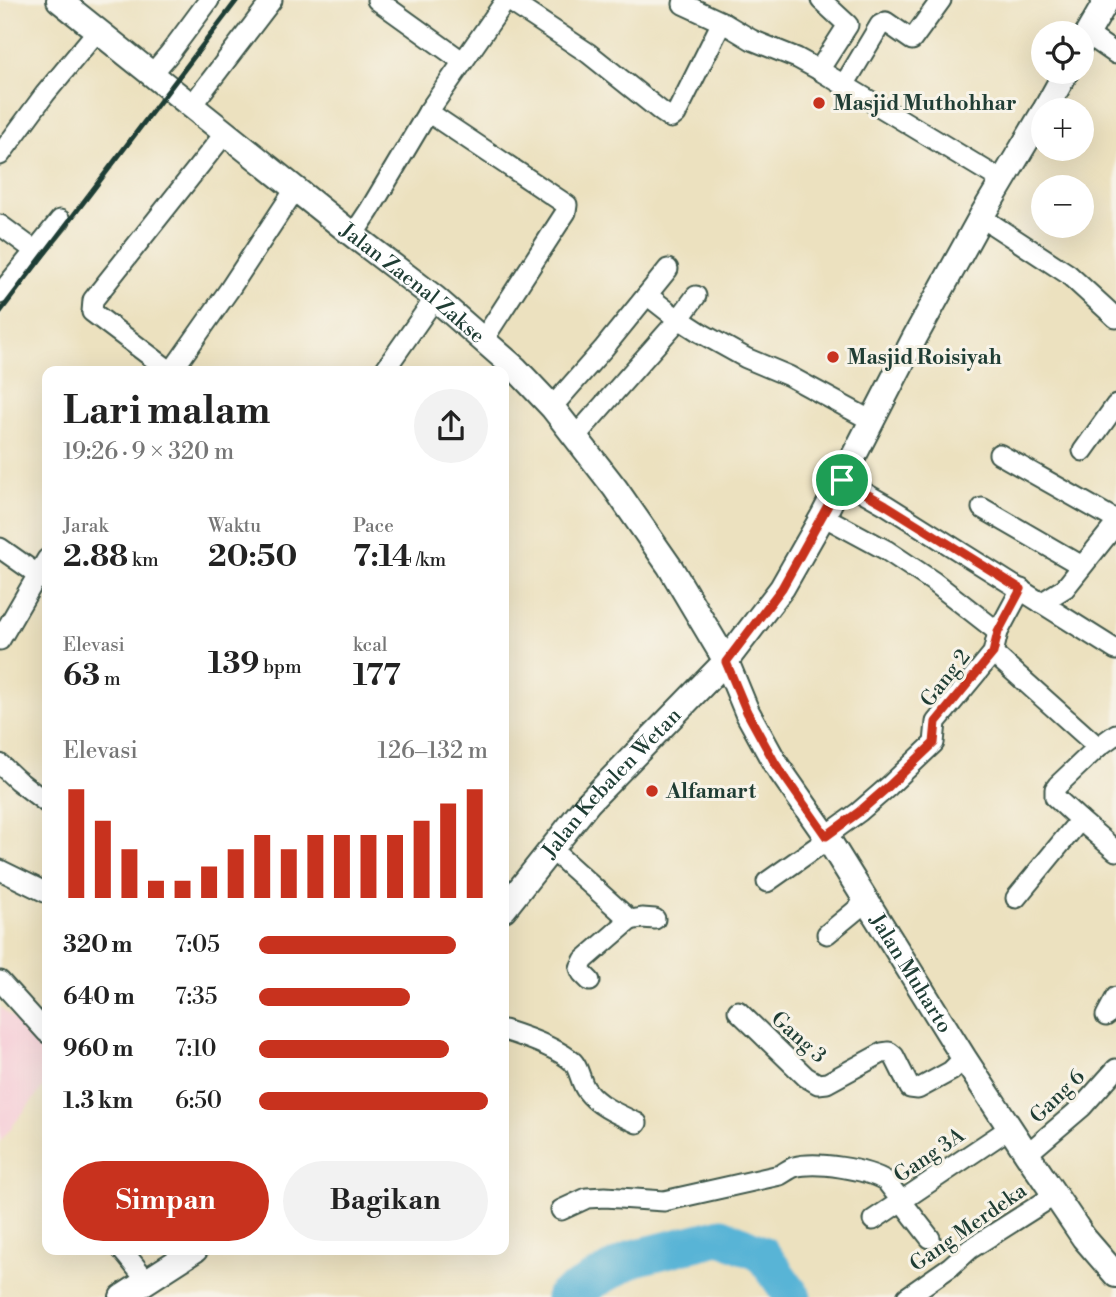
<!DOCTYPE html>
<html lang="id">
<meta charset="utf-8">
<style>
body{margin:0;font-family:"Libre Bodoni",serif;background:#f2f2f2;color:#222;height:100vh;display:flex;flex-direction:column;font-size:26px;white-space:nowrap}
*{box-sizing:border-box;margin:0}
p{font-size:23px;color:#767676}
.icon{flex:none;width:38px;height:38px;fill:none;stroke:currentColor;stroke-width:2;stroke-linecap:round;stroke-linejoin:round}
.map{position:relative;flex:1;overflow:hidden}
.sheet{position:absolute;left:42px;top:366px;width:467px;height:889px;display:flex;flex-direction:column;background:#fff;border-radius:14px;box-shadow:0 7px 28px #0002}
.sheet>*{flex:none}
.buttons{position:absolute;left:1031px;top:21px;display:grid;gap:14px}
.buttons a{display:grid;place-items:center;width:63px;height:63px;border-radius:50%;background:#fff;box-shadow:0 7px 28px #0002;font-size:35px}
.pin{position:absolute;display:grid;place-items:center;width:60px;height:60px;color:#fff;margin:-30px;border:4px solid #fff;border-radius:50%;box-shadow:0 2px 7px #0007}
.round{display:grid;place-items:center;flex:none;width:74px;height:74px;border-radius:37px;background:#f2f2f2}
.headline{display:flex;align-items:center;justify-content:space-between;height:119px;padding:0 21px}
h1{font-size:38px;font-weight:800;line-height:52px}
.stats{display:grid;grid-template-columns:repeat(3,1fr);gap:10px;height:119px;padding:7px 21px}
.stats div{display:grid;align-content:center}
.stats b{font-size:30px;font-weight:800}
.stats small{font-size:19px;font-weight:400}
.stats p{font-size:19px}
.chart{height:196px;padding:14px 21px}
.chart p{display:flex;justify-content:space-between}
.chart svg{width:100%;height:126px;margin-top:7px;stroke:#c8321e;stroke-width:6}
.primary-button{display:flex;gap:14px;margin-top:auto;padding:14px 21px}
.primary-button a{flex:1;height:80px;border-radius:42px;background:#c8321e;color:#fff;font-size:28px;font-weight:800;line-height:80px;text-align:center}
.primary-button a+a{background:#f2f2f2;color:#222}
ul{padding:0 21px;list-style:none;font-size:23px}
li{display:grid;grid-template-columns:112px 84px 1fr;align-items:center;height:52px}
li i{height:18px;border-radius:9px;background:#c8321e}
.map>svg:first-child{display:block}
.built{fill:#f6cfd8}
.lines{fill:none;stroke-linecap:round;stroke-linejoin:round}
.river{stroke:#58b4d6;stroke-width:37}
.minor-casing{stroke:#3e5649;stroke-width:23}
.major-casing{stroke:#3e5649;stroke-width:28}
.minor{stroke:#fff;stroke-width:19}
.major{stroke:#fff;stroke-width:24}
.rail{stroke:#1f3d34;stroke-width:5}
.route-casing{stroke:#fff;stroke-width:14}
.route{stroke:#c8321e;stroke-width:9}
.poi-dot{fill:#c8321e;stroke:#f7f3e8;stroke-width:2.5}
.labels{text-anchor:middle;stroke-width:6;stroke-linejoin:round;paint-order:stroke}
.poi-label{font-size:21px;font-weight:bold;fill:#1f3d34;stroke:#f7f3e8;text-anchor:start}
.street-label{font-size:21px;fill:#1f3d34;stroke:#f7f3e8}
</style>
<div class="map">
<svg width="1116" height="1297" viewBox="0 0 1116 1297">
<rect width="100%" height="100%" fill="#f7f3e8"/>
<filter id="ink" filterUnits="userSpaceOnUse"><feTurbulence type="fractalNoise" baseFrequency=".0143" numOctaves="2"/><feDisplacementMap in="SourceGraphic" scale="14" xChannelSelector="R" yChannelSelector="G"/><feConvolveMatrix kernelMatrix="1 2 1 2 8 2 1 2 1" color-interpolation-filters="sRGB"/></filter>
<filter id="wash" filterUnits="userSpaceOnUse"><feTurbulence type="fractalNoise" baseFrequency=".00686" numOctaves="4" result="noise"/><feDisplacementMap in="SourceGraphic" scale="28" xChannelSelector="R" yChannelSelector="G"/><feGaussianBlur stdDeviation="1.57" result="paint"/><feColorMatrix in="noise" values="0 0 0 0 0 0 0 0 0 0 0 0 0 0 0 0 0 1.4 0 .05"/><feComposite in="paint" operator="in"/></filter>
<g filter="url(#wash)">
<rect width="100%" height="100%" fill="#ece1bf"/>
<path class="built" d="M 0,1007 L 47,1046 L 47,1082 L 0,1142 Z"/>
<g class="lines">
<path class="river" d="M 564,1297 L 634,1258 L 722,1236 L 762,1254 L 793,1297"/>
</g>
</g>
<g filter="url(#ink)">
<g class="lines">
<defs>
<g id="minor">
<path d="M 377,0 L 462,61"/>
<path d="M 508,0 L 588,53 L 662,112 L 671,118 L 676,114 L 722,22"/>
<path d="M 684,0 L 683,4 L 722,22 L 752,40 L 797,58 L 819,70 L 1003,181"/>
<path d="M 1087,34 L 1116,54"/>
<path d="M 819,70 L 848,25 L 821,0"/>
<path d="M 152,74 L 169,54 L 209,0"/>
<path d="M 844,85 L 880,25 L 886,22 L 912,40 L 941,0"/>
<path d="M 192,105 L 272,0"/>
<path d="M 428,112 L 567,205 L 566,212 L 562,218 L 483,340"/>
<path d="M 0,155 L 45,94 L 98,30"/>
<path d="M 981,217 L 1068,274 L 1116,318"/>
<path d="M 0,225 L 34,250"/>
<path d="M 353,235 L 369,211 L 428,112 L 506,0"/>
<path d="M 0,294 L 60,220"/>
<path d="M 647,295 L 670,313 L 701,333 L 746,358 L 789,376 L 872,421"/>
<path d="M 170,371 L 92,312 L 93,300 L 226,132"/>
<path d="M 172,371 L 229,290 L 296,188"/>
<path d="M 384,371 L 435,298"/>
<path d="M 552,407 L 604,348 L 668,269"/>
<path d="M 575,437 L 679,319 L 696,296"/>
<path d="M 1083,451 L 1116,405"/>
<path d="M 999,454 L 1116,520"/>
<path d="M 842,480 L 886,505 L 1116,650"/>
<path d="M 982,508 L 1082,566"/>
<path d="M 823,516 L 886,550 L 934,582 L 998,632"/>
<path d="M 0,548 L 47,581"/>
<path d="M 1041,603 L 1065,588 L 1116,524"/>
<path d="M 0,640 L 47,559"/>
<path d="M 993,653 L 1098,747"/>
<path d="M 0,764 L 17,780 L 47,803"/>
<path d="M 1080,820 L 1116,851"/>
<path d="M 826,836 L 859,812 L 889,786 L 934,743 L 936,722 L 993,653 L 998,632 L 1021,589"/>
<path d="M 551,849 L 630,920 L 584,960 L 580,968 L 582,973 L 590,981"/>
<path d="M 0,870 L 47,893"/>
<path d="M 767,882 L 828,839"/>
<path d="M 1016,898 L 1080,820 L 1055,797 L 1055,789 L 1058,785 L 1098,747 L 1116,734"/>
<path d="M 630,920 L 642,918 L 655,919"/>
<path d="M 827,934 L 867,901"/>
<path d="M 0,981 L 47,1033"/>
<path d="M 738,1011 L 806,1077 L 818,1084 L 827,1083 L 882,1053 L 889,1052 L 894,1056 L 910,1088 L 918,1089 L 951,1071 L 964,1058"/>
<path d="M 1106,1016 L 1116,997"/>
<path d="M 504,1030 C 523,1036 558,1048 573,1062 C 580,1069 580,1083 587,1091 C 599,1107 620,1115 637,1123"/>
<path d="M 1027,1154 L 1082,1107 L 1116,1069"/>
<path d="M 561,1210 L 587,1198 L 605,1197 L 664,1201 L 780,1175 C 784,1173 789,1169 794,1167 C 816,1161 867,1169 886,1181 L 930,1238"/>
<path d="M 873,1220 L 1010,1128"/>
<path d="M 122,1250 L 147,1281"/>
<path d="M 907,1297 L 950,1267 L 970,1249 L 1055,1195"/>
</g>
<g id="major">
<path id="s1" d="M 59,0 L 353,235 L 435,298 L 515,368 L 552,407 L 615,488 L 670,567 L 726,661 L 747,712 L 775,763 L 826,836 L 964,1058 L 1027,1154 L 1084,1238 L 1116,1275"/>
<path d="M 1082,43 L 1107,0"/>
<path d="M 1045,110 L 1066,72"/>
<path id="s2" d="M 504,909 L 588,803 L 726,661 L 782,588 L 823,516 L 915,337 L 981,217 L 1043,113"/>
<path d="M 122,1297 L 195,1250"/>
</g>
</defs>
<use href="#minor" class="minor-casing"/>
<use href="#major" class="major-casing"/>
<use href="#minor" class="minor"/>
<use href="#major" class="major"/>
<path class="rail" d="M 0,312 L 237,0"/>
</g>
</g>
<g class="lines" filter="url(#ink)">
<defs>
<path id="route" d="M 842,480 L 886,505 L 1021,589 L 998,632 L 993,653 L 936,722 L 934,743 L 889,786 L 859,812 L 826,836 L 775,763 L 747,712 L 726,662 L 782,588 Z"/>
</defs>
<use href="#route" class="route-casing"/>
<use href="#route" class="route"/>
</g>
<g class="poi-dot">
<circle cx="819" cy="103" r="7"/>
<circle cx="833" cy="357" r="7"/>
<circle cx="652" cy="791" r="7"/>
</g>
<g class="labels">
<g class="poi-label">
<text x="833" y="110">Masjid Muthohhar</text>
<text x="847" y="364">Masjid Roisiyah</text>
<text x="666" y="798">Alfamart</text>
</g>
<g class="street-label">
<text dy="7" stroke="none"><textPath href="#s1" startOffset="453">Jalan Zaenal Zakse</textPath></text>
<text transform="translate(945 678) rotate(-52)" y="7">Gang 2</text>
<text dy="7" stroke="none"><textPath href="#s2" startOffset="166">Jalan Kebalen Wetan</textPath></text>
<text dy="7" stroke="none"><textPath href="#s1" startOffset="1312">Jalan Muharto</textPath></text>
<text transform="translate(799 1037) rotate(42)" y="7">Gang 3</text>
<text transform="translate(1057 1096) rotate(-44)" y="7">Gang 6</text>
<text transform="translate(929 1155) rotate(-34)" y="7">Gang 3A</text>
<text transform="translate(968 1227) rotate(-35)" y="7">Gang Merdeka</text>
</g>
</g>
</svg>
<div class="buttons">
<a><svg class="icon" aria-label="locate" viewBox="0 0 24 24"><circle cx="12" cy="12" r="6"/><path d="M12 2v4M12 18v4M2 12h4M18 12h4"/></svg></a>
<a>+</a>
<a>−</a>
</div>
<div class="pin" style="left:842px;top:480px;background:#1e9e55"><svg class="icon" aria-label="arrive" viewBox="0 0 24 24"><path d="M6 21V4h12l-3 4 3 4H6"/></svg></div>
<section class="sheet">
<div class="headline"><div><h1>Lari malam</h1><p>19:26 · 9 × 320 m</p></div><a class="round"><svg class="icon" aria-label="share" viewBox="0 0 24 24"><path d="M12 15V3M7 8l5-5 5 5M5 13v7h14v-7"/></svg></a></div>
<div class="stats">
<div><p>Jarak</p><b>2.88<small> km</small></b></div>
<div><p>Waktu</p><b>20:50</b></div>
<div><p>Pace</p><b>7:14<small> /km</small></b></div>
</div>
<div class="stats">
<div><p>Elevasi</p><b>63<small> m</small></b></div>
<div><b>139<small> bpm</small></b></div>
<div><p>kcal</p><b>177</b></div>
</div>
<div class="chart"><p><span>Elevasi</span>126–132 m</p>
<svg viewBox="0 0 160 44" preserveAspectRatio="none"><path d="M5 44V6M15 44V17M25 44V27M35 44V38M45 44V38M55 44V33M65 44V27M75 44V22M85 44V27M95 44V22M105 44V22M115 44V22M125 44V22M135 44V17M145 44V11M155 44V6"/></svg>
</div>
<ul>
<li><b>320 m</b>7:05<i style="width:86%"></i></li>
<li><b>640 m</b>7:35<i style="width:66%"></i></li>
<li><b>960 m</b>7:10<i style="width:83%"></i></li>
<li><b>1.3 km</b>6:50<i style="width:100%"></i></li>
</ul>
<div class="primary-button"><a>Simpan</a><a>Bagikan</a></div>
</section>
</div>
